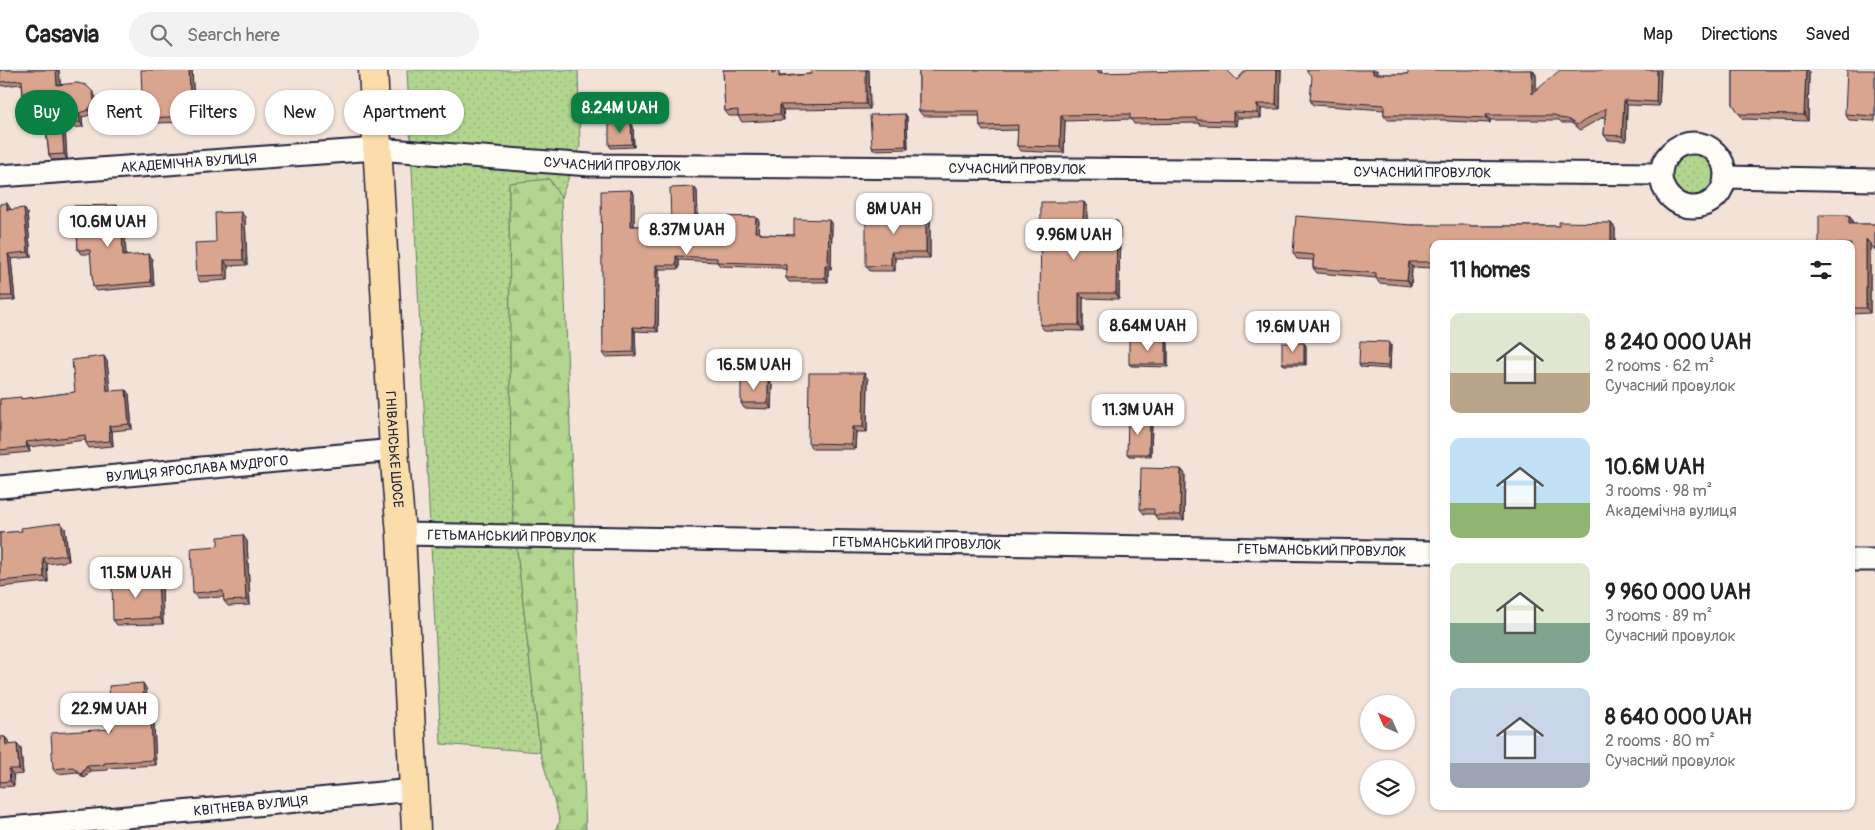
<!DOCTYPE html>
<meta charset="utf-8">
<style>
body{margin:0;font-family:Pangolin,sans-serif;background:#f2f2f2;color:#222;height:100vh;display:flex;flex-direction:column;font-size:19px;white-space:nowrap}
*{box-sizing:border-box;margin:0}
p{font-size:16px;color:#767676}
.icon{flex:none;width:28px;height:28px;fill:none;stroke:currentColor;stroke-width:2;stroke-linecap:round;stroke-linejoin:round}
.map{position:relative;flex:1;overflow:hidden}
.side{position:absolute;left:1430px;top:170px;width:425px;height:570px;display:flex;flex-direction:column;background:#fff;border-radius:10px;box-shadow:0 1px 4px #0004}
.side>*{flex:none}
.top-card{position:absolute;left:15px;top:20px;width:475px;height:45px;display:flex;gap:10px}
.needle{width:32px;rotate:315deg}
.controls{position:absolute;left:1360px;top:625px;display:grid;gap:10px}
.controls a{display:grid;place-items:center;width:55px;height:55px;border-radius:50%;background:#fff;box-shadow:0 1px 4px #0004;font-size:25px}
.price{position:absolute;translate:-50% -42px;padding:0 11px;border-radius:10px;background:#fff;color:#222;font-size:16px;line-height:32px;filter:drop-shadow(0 1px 2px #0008)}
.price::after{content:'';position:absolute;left:50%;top:30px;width:15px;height:11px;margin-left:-8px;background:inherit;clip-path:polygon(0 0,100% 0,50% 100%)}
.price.active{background:#0b8043;color:#fff}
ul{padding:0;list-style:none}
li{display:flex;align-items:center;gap:15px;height:125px;padding:0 20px}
li span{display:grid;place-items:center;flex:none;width:140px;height:100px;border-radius:10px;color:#555}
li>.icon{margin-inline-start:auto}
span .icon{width:60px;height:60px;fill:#fffc;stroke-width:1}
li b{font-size:21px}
h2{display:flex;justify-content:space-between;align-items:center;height:60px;padding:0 20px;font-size:21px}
.chip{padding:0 18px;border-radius:22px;background:#fff;box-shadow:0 1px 4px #0004;font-size:18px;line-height:45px}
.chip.active{background:#0b8043;color:#fff}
header{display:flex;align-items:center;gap:30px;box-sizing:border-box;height:70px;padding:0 25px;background:#fff;border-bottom:1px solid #e0e0e0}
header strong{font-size:24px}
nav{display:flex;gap:28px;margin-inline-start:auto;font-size:18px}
.search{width:350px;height:45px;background:#f2f2f2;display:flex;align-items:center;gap:12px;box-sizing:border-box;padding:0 18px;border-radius:28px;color:#767676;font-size:19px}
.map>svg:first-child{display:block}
</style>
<header>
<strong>Casavia</strong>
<div class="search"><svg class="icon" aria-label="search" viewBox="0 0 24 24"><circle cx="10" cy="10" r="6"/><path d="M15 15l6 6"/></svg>Search here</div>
<nav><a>Map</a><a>Directions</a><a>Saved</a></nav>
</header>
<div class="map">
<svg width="1875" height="760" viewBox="0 0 1875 760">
<defs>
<pattern id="grass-dots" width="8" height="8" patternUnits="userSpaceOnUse" patternTransform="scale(1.25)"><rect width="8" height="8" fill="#b2d58f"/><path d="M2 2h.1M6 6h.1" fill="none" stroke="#99b77c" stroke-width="1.8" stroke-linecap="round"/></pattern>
<pattern id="forest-firs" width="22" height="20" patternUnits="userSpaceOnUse" patternTransform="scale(1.25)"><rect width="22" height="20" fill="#b2d58f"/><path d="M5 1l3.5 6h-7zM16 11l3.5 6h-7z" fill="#99b77c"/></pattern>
</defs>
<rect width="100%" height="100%" fill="#f2e2d8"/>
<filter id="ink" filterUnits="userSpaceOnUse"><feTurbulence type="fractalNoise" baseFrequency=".02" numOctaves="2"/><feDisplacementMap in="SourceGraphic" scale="10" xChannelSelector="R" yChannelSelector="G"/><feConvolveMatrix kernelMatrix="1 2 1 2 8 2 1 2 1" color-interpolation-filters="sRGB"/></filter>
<g filter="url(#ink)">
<g fill="url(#grass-dots)" stroke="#6a7c65">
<path d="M 407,0 L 578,0 L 580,77 L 561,128 L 549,109 L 509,114 L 511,428 L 540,682 L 441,674 Z"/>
<circle cx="1693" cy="105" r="32"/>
</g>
<path fill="url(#forest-firs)" stroke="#6a7c65" d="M 549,109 L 561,128 L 586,760 L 555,760 L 560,751 L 540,682 L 511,428 L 509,113 Z"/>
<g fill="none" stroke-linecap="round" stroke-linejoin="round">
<defs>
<g id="minor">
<circle cx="1693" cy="105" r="32"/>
<path id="s1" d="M 0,106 L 376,79 L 590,95 L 1660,104"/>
<path d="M 1725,107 L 1875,110"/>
<path id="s2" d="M 0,417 L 394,380"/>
<path id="s3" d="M 401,464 L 1434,482"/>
<path d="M 1851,490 L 1875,490"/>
<path id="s4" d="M 0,759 L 413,720"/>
</g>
<g id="major">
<path id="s5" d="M 373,0 L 394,380 L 401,464 L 416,760"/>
</g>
</defs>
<use href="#minor" stroke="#22223b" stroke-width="25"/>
<use href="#major" stroke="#22223b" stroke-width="31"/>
<use href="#minor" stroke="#fdfcf7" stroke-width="21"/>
<use href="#major" stroke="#fbddab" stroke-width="28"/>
</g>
<g fill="#bb8e7b" stroke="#22223b">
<path d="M 0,0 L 59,0 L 60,15 L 96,27 L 97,37 L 91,45 L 82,47 L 83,57 L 65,58 L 67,89 L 52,90 L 49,85 L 46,61 L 29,62 L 25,57 L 22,14 L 2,16 L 0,14 Z"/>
<path d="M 192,0 L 195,52 L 153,53 L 149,48 L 149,30 L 146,30 L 142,25 Z"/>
<path d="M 723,0 L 775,0 L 776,3 L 781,6 L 869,0 L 870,39 L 783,40 L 784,50 L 742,52 L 738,46 L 729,46 L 725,41 Z"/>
<path d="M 919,0 L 1101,0 L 1102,3 L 1237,10 L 1246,0 L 1281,0 L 1280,39 L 1261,39 L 1261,48 L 1237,48 L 1236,56 L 1200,55 L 1199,53 L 1134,54 L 1131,49 L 1065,51 L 1064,83 L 1021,81 L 1017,76 L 1018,60 L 983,61 L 980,56 L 980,46 L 923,46 L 919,41 Z"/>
<path d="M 1377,0 L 1377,4 L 1408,4 L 1533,0 L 1536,5 L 1536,21 L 1661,0 L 1659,36 L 1627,35 L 1626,71 L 1608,70 L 1604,65 L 1605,46 L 1580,60 L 1571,53 L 1562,53 L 1559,50 L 1490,50 L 1490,53 L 1447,51 L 1446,50 L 1388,50 L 1384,45 L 1384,40 L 1313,35 L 1310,30 Z"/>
<path d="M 1733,0 L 1808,0 L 1809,3 L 1808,51 L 1743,49 L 1733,34 Z"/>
<path d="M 1875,0 L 1875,51 L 1849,50 L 1845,44 Z"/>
<path d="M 907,46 L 908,79 L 873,80 L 872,77 Z"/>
<path d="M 633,56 L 634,77 L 611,78 L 609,75 Z"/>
<path d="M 694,117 L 697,121 L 698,146 L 756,147 L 759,151 L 758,162 L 760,162 L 761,164 L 794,165 L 832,154 L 831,199 L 828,199 L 828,212 L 789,212 L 786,208 L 786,199 L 783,199 L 781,198 L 720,196 L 717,192 L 679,190 L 679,199 L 659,199 L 658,262 L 635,261 L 636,286 L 606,287 L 603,283 L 631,120 L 634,124 L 634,156 L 671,156 Z"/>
<path d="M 1084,132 L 1087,137 L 1087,151 L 1117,151 L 1120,156 L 1119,229 L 1083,228 L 1083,261 L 1044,260 L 1040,255 Z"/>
<path d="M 0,134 L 10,138 L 10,140 L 27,143 L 31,187 L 11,189 L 15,230 L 0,231 Z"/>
<path d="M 119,139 L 119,158 L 122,158 L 125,162 L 126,186 L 152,188 L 154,216 L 96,221 L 93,217 L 91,184 L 81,184 L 78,180 L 77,162 L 75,158 Z"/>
<path d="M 1849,145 L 1852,150 L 1852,154 L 1875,154 L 1875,180 L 1870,174 L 1870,243 L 1851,244 L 1851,174 Z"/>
<path d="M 930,146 L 930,188 L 895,188 L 895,201 L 870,201 L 866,196 Z"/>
<path d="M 245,147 L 247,195 L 228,196 L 228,210 L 200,212 L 197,206 L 216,172 Z"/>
<path d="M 1611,153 L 1615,158 L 1615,174 L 1434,174 L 1434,198 L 1412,197 L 1411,216 L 1379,213 L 1376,208 L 1317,203 L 1313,198 L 1313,190 L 1297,189 L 1293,183 L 1412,155 L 1471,156 L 1559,156 Z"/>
<path d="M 1166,270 L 1168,273 L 1168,297 L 1131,296 L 1129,294 Z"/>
<path d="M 1389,272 L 1391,275 L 1390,299 L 1361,297 L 1359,294 Z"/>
<path d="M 1304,273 L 1306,276 L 1306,295 L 1284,295 L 1282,293 Z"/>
<path d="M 107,291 L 110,321 L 129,324 L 132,359 L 112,361 L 113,376 L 89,378 L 86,373 L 85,370 L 29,377 L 30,382 L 0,385 L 0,329 L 22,329 L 75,322 Z"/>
<path d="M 868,309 L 867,362 L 856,362 L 855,379 L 812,379 L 808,373 Z"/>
<path d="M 772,315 L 771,339 L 744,338 L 741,333 Z"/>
<path d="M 1152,352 L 1151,387 L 1129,386 L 1127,384 Z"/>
<path d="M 1181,399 L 1185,404 L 1184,450 L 1158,450 L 1154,444 L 1144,444 L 1140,439 Z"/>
<path d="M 65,458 L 69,491 L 47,494 L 48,512 L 0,517 L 0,463 Z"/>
<path d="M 247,471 L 250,535 L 228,536 L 224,531 L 224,527 L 197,528 L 193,523 L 218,476 Z"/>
<path d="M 162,513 L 163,554 L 117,555 L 113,550 Z"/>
<path d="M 146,618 L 148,649 L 151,649 L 154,654 L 156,695 L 108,698 L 108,700 L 91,701 L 84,708 L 77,702 L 57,704 L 53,699 L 112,659 Z"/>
<path d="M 0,667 L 5,667 L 9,672 L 9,674 L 21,679 L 23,704 L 13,705 L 14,716 L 0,717 Z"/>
</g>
<g fill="#997464" stroke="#22223b">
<path d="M 56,0 L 59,0 L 61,19 L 57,15 Z"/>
<path d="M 189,0 L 192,0 L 195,52 L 191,46 Z"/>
<path d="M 866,0 L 869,0 L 870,39 L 866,34 Z"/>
<path d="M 1277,0 L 1281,0 L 1280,39 L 1276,34 Z"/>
<path d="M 1373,0 L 1377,0 L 1376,9 L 1373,4 Z"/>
<path d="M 1533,0 L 1536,5 L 1536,29 L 1532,24 Z"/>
<path d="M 1657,0 L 1661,0 L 1659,36 L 1656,32 Z"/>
<path d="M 1806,0 L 1808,0 L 1809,3 L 1808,51 L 1804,45 Z"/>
<path d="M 93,22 L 96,27 L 97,37 L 91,45 L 88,40 Z"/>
<path d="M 1624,30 L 1627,35 L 1626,71 L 1622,66 Z"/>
<path d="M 1257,34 L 1261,39 L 1261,48 L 1257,43 Z"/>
<path d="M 780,35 L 783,40 L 784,50 L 780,44 Z"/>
<path d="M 1233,42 L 1237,48 L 1236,56 L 1233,51 Z"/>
<path d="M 79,43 L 82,47 L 83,57 L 80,52 Z"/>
<path d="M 905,44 L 907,46 L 908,79 L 906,76 Z"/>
<path d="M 1061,45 L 1065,51 L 1064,83 L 1060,77 Z"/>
<path d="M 1486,45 L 1490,50 L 1490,53 L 1486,48 Z"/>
<path d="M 631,53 L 633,56 L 634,77 L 632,74 Z"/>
<path d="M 62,54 L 65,58 L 67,89 L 64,84 Z"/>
<path d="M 694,117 L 697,121 L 698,150 L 695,146 Z"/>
<path d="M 631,120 L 634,124 L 634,160 L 631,156 Z"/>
<path d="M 1084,132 L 1087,137 L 1087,156 L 1083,151 Z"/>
<path d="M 7,133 L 10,138 L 10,145 L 7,140 Z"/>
<path d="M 116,135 L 119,139 L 120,162 L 117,158 Z"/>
<path d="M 24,138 L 27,143 L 31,187 L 28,182 Z"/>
<path d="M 926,141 L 930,146 L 930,188 L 926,182 Z"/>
<path d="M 241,142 L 245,147 L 247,195 L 243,190 Z"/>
<path d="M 1849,145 L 1852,150 L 1852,159 L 1849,154 Z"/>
<path d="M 756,147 L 759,151 L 758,166 L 755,162 Z"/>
<path d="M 829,150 L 832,154 L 831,199 L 828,195 Z"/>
<path d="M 1117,151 L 1120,156 L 1119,229 L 1116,223 Z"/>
<path d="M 1611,153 L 1615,158 L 1615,174 L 1611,174 Z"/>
<path d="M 122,158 L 125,162 L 126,190 L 123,186 Z"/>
<path d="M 1866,169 L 1870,174 L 1870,243 L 1866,238 Z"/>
<path d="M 891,182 L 895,188 L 895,201 L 891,195 Z"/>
<path d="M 8,184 L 11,189 L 15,230 L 12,226 Z"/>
<path d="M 149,184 L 152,188 L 154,216 L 151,212 Z"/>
<path d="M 676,186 L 679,190 L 679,199 L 676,195 Z"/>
<path d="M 224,190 L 228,196 L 228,210 L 224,205 Z"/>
<path d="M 1409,192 L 1412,197 L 1411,216 L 1407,210 Z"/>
<path d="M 656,195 L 659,199 L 658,262 L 655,258 Z"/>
<path d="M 825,195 L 828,199 L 828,212 L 825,208 Z"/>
<path d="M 1079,223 L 1083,228 L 1083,261 L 1079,255 Z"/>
<path d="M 633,257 L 635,261 L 636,286 L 633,282 Z"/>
<path d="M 1166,270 L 1168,273 L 1168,297 L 1166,294 Z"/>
<path d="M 1389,272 L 1391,275 L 1390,299 L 1388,296 Z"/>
<path d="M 1304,273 L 1306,276 L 1306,295 L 1304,293 Z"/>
<path d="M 104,286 L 107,291 L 111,326 L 107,321 Z"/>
<path d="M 864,303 L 868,309 L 867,362 L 863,357 Z"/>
<path d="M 768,309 L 772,315 L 771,339 L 768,333 Z"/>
<path d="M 126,320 L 129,324 L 132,359 L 129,354 Z"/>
<path d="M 1150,349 L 1152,352 L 1151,387 L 1149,384 Z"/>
<path d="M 109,356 L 112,361 L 113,376 L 110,371 Z"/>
<path d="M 852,357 L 856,362 L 855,379 L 851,374 Z"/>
<path d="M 26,372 L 29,377 L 30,382 L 27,377 Z"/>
<path d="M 1181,399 L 1185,404 L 1184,450 L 1180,445 Z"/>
<path d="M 61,453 L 65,458 L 69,491 L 66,485 Z"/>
<path d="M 243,465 L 247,471 L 250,535 L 246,530 Z"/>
<path d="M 43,488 L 47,494 L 48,512 L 44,507 Z"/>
<path d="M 158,507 L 162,513 L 163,554 L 160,548 Z"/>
<path d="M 143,613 L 146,618 L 149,654 L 145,649 Z"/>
<path d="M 151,649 L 154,654 L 156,695 L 153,690 Z"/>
<path d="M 5,667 L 9,672 L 10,680 L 6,675 Z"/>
<path d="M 17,674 L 21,679 L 23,704 L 19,699 Z"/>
<path d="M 87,696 L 91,701 L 84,708 L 81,704 Z"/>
<path d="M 9,699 L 13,705 L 14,716 L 10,711 Z"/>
</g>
<g fill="#daa58f" stroke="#22223b">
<path d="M 0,0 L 56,0 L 57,15 L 77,13 L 86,15 L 93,22 L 94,32 L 88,40 L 79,43 L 80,52 L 62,54 L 64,84 L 49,85 L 46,56 L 25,57 L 22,10 L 0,12 Z"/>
<path d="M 141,0 L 189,0 L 191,46 L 149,48 L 148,24 L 142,25 Z"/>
<path d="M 723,0 L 772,0 L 772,3 L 779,2 L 779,7 L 811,4 L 811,0 L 866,0 L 866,34 L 780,35 L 780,44 L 738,46 L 738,40 L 725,41 Z"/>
<path d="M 919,0 L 1098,0 L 1098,3 L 1227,0 L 1237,10 L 1246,0 L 1277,0 L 1276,34 L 1257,34 L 1257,43 L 1233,42 L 1233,51 L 1197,50 L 1197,48 L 1130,49 L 1130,44 L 1061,45 L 1060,77 L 1017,76 L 1018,55 L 980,56 L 979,41 L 919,41 Z"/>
<path d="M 1306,0 L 1373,0 L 1373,4 L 1408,4 L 1408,0 L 1476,0 L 1501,1 L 1501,0 L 1532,0 L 1532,24 L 1560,0 L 1657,0 L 1656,32 L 1624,30 L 1622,66 L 1604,65 L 1606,38 L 1577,55 L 1567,49 L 1559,48 L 1555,45 L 1486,45 L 1486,48 L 1444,46 L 1444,45 L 1384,45 L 1384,35 L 1310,30 L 1312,7 Z"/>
<path d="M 1733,0 L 1806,0 L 1804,45 L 1739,44 L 1733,34 Z"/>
<path d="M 1847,0 L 1875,0 L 1875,46 L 1845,44 Z"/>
<path d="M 905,44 L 906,76 L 872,77 L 870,45 Z"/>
<path d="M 631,53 L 632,74 L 609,75 L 609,54 Z"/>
<path d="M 694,117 L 695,146 L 756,147 L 755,162 L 760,162 L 760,164 L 794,165 L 794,149 L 829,150 L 828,195 L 825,195 L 825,208 L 786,208 L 786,195 L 780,195 L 780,194 L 717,192 L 717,188 L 676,186 L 676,195 L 656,195 L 655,258 L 633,257 L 633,282 L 603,283 L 601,121 L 631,120 L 631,156 L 671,156 L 670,118 Z"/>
<path d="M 1041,132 L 1084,132 L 1083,151 L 1117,151 L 1116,223 L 1079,223 L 1079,255 L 1040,255 Z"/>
<path d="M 7,133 L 7,140 L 24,138 L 28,182 L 8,184 L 12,226 L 0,226 L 0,134 Z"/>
<path d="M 116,135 L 117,158 L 122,158 L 123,186 L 149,184 L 151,212 L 93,217 L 90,180 L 78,180 L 77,158 L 75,158 L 74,136 Z"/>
<path d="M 866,141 L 926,141 L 926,182 L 891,182 L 891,195 L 866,196 Z"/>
<path d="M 241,142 L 243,190 L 224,190 L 224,205 L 197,206 L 195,173 L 216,172 L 215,143 Z"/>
<path d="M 1819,145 L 1849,145 L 1849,154 L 1875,154 L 1875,180 L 1866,169 L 1866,238 L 1851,238 L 1851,174 L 1819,174 Z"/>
<path d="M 1296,146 L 1412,155 L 1470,155 L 1470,156 L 1559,156 L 1559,152 L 1611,153 L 1611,174 L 1434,174 L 1434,192 L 1409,192 L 1407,210 L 1376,208 L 1376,203 L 1313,198 L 1314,185 L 1293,183 Z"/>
<rect x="1129" y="270" width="37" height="24"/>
<path d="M 1360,271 L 1389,272 L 1388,296 L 1359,294 Z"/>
<rect x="1282" y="273" width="22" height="20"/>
<path d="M 104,286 L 107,321 L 126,320 L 129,354 L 109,356 L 110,371 L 86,373 L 85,365 L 26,372 L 27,377 L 0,380 L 0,329 L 21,327 L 21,329 L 75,322 L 72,290 Z"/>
<path d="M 809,303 L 864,303 L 863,357 L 852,357 L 851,374 L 808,373 Z"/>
<path d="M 741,308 L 768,309 L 768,333 L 741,333 Z"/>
<path d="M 1128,348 L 1150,349 L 1149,384 L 1127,384 Z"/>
<path d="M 1141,398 L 1181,399 L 1180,445 L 1154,445 L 1154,439 L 1140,439 Z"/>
<path d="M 61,453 L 66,485 L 43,488 L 44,507 L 0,511 L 0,463 L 22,461 L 21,458 Z"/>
<path d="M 243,465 L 246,530 L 224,531 L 223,521 L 193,523 L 191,478 L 218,476 L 218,467 Z"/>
<path d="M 158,507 L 160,548 L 113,550 L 112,509 Z"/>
<path d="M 143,613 L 145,649 L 151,649 L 153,690 L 104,693 L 104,695 L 87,696 L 81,704 L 73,697 L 53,699 L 51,663 L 112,659 L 109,616 Z"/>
<path d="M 0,667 L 5,667 L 6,675 L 17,674 L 19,699 L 9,699 L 10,711 L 0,712 Z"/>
</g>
</g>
<g text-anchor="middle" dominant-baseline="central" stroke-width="5" stroke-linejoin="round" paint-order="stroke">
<g font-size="14" fill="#22223b" stroke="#fdfcf7">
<text stroke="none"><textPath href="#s1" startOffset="189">АКАДЕМІЧНА ВУЛИЦЯ</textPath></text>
<text stroke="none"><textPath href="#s1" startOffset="614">СУЧАСНИЙ ПРОВУЛОК</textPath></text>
<text stroke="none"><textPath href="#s1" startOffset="1019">СУЧАСНИЙ ПРОВУЛОК</textPath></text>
<text stroke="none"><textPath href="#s1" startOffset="1424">СУЧАСНИЙ ПРОВУЛОК</textPath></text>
<text stroke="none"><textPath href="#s5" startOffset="380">ГНІВАНСЬКЕ ШОСЕ</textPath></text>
<text stroke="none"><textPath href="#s2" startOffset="198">ВУЛИЦЯ ЯРОСЛАВА МУДРОГО</textPath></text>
<text stroke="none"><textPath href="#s3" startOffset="111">ГЕТЬМАНСЬКИЙ ПРОВУЛОК</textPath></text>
<text stroke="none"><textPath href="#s3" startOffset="516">ГЕТЬМАНСЬКИЙ ПРОВУЛОК</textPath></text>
<text stroke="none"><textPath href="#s3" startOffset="921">ГЕТЬМАНСЬКИЙ ПРОВУЛОК</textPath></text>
<text stroke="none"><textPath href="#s4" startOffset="252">КВІТНЕВА ВУЛИЦЯ</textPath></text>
</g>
</g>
</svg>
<div class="controls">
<a><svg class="needle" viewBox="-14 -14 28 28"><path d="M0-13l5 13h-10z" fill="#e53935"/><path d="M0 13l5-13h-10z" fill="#767676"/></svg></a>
<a><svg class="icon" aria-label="layers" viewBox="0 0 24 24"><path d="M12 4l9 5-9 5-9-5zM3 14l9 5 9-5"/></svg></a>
</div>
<b class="price active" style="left:620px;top:64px">8.24M UAH</b>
<b class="price" style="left:894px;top:165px">8M UAH</b>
<b class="price" style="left:108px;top:178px">10.6M UAH</b>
<b class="price" style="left:687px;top:186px">8.37M UAH</b>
<b class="price" style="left:1074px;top:191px">9.96M UAH</b>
<b class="price" style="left:1148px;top:282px">8.64M UAH</b>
<b class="price" style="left:1293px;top:283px">19.6M UAH</b>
<b class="price" style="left:754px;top:321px">16.5M UAH</b>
<b class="price" style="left:1138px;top:366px">11.3M UAH</b>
<b class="price" style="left:136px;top:529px">11.5M UAH</b>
<b class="price" style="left:109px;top:665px">22.9M UAH</b>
<div class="top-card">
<a class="chip active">Buy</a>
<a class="chip">Rent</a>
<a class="chip">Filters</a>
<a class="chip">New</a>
<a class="chip">Apartment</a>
</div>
<section class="side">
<h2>11 homes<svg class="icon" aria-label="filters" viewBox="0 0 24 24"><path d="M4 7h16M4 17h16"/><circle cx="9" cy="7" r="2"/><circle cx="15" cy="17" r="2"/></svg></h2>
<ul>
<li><span style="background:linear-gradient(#dfe7d0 60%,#b9a48a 0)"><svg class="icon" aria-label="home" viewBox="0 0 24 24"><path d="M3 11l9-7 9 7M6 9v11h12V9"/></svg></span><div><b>8 240 000 UAH</b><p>2 rooms · 62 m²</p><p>Сучасний провулок</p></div></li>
<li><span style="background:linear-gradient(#bfe0f5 65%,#8fb573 0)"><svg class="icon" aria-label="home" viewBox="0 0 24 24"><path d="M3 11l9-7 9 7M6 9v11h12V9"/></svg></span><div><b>10.6M UAH</b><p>3 rooms · 98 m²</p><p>Академічна вулиця</p></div></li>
<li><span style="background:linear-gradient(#dfe7d0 60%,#7fa58c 0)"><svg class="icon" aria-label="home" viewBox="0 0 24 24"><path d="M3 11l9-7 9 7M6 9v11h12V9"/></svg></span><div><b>9 960 000 UAH</b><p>3 rooms · 89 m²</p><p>Сучасний провулок</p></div></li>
<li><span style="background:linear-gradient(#c9d6e8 75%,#9aa5b1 0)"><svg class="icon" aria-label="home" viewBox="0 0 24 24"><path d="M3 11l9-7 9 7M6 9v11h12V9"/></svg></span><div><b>8 640 000 UAH</b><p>2 rooms · 80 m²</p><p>Сучасний провулок</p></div></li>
</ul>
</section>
</div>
